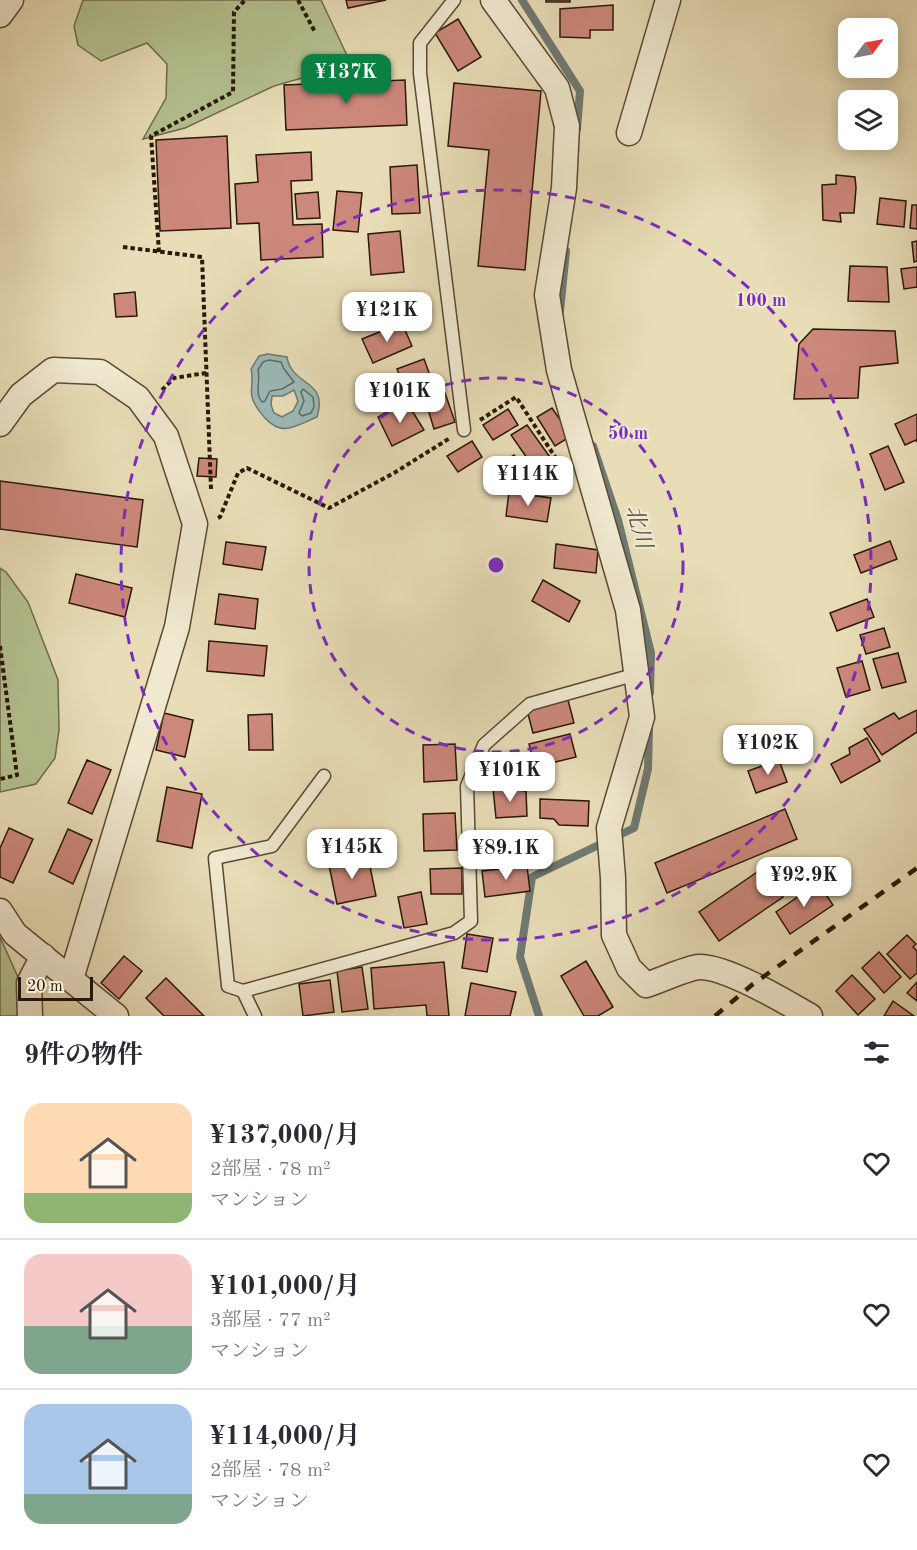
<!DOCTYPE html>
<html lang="ja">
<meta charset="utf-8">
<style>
body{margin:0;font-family:"Old Standard TT","Noto Serif JP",serif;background:#f2f2f3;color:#2b2b33;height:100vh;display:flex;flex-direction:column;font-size:22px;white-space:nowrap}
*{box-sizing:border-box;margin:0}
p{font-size:20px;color:#7c7c81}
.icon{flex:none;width:33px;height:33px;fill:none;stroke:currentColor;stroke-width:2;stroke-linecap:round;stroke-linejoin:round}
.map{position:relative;height:1016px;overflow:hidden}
.panel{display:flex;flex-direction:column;background:#fff;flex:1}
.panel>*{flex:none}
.needle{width:39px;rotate:58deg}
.fabs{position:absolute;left:838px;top:18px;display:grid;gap:12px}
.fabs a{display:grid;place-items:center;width:60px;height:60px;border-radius:12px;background:#fff;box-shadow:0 3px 15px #0003;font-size:30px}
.scale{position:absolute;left:18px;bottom:15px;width:75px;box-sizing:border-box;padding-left:6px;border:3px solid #2a1808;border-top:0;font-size:16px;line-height:21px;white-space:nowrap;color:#2a1808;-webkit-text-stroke:4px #f0e9d0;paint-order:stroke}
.price{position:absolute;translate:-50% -51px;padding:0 14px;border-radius:12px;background:#fff;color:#222;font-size:20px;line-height:39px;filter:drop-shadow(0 2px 3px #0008)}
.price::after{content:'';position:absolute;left:50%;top:36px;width:18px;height:14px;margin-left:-9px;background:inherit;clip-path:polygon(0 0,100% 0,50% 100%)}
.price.selected{background:#0b8043;color:#fff}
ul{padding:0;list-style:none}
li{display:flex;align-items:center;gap:18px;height:150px;padding:0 24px}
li+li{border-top:2px solid #e1e1e2}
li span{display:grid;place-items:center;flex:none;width:168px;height:120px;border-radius:18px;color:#555}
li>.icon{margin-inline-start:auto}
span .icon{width:72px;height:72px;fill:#fffc;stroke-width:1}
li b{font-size:26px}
h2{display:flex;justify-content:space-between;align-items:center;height:72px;padding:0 24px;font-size:26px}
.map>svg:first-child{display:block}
</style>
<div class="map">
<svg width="917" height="1016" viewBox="0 0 917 1016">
<rect width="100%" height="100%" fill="#e8ddb7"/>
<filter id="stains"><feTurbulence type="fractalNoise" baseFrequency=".00333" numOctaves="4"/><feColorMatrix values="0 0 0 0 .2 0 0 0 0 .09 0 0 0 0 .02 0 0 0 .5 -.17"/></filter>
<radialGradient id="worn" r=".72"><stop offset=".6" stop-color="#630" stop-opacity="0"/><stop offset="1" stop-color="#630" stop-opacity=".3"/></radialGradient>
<g fill="#b4c290" stroke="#6f6d4c" stroke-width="1.5">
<path d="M 83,0 L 321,0 L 351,64 L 274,86 L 185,128 L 143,139 L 166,98 L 167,64 L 147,43 L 101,61 L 78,45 L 74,26 Z"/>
<path d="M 0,568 L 6,572 L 28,602 L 58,680 L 59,730 L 55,758 L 36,784 L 0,792 Z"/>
<path d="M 0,937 L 21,984 L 22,1016 L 0,1016 Z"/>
</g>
<path fill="#9bbab9" stroke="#6e7972" stroke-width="1.5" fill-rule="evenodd" d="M 268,354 L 287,357 C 292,387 329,379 317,417 C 296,426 282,437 265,418 C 260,412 254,406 252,397 C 250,388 254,379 251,369 L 259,356 ZM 294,390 L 298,401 L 293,411 L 282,417 L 274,413 L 271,405 L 272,396 L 283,396 Z"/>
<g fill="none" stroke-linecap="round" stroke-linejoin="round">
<g stroke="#626960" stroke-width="1.5">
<path d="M 269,360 L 281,362 L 284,369 L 294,382 L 282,389 L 270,391 L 265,401 L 262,402 C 254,393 261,381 258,370 L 263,362 Z"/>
<path d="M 303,389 L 313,397 L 314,407 L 311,413 L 302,416 L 299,413 L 304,401 L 301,392 Z"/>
</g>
<g stroke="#6e7972" stroke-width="8">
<path d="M 522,0 L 580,91 L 577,129"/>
<path d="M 560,311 L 566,251"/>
<path d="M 593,446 L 618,520 L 651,653 L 650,693"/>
<path d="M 539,1016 L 520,957 L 532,877 L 634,828 L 648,769 L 649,729"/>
</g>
</g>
<g fill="#cc887b" stroke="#2a1808" stroke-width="1.5">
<path d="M 346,0 L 386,0 L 348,8 Z"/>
<rect x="546" y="0" width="24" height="2"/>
<path d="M 613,5 L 613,30 L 590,30 L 590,38 L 560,37 L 560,9 Z"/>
<path d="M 458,19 L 481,57 L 458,71 L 435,33 Z"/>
<path d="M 405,80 L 407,125 L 286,130 L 284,85 Z"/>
<path d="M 454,83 L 541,91 L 525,270 L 478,266 L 489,150 L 448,146 Z"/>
<path d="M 227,136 L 231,228 L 160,231 L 156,140 Z"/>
<path d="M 311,152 L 312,180 L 291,181 L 293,225 L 322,224 L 323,257 L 261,260 L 259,223 L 237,224 L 235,184 L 258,182 L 256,155 Z"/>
<path d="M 417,165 L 420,213 L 392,214 L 390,167 Z"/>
<path d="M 836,175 L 855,177 L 856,188 L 854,213 L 840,213 L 841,222 L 823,220 L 822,185 L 836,184 Z"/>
<path d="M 337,191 L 362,193 L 358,232 L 333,230 Z"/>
<path d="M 318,192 L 320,218 L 297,219 L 295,194 Z"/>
<path d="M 880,198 L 906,201 L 904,227 L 877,224 Z"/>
<path d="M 912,205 L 917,205 L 917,229 L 910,228 Z"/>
<path d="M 400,231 L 404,272 L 371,275 L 368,234 Z"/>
<path d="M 917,241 L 917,261 L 914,262 L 912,242 Z"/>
<path d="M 850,266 L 887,267 L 889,302 L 848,301 Z"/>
<path d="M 917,267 L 917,287 L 904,289 L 901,269 Z"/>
<path d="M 135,292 L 137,316 L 116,317 L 114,294 Z"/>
<path d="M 402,323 L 412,346 L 373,363 L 362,339 Z"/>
<path d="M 813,329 L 895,331 L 898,363 L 860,367 L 858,398 L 794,399 L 799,344 Z"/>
<path d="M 424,359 L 432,381 L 406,392 L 397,369 Z"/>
<path d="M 445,393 L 455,422 L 434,429 L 425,399 Z"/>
<path d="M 406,401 L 424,430 L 392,446 L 378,417 Z"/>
<path d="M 552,408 L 571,436 L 555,446 L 537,417 Z"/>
<path d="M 508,409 L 518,425 L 493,440 L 483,425 Z"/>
<path d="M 917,414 L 917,442 L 916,440 L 905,445 L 895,424 Z"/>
<path d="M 527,425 L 552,460 L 534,468 L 511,435 Z"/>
<path d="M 472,441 L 482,457 L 458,472 L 447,456 Z"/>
<path d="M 888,446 L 904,482 L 885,490 L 870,454 Z"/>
<path d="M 514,455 L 524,471 L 499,486 L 489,471 Z"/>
<path d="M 199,458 L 217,459 L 216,477 L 197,476 Z"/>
<path d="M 0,481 L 143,500 L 137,547 L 0,529 Z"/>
<path d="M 509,492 L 551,498 L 547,522 L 506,516 Z"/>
<path d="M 890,541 L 897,559 L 861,573 L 854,555 Z"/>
<path d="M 226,542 L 266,547 L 262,570 L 223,564 Z"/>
<path d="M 556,544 L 598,550 L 596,573 L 554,568 Z"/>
<path d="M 76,574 L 132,588 L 125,617 L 69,603 Z"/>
<path d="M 543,580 L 580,601 L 569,622 L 532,601 Z"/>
<path d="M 219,594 L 258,599 L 255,629 L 215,624 Z"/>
<path d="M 867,599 L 874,617 L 837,631 L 830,613 Z"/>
<path d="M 884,628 L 890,647 L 866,654 L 860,635 Z"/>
<path d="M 209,641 L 267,646 L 264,676 L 207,671 Z"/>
<path d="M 898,653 L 906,682 L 882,688 L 873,659 Z"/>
<path d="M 862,661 L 870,690 L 846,697 L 837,668 Z"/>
<path d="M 568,700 L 574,723 L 533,733 L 527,710 Z"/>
<path d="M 917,710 L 917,732 L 882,755 L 864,729 L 894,713 L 899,719 Z"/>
<path d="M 164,713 L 193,720 L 185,757 L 156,750 Z"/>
<path d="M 272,714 L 273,750 L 249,750 L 248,715 Z"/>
<path d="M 570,734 L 576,757 L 535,767 L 529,744 Z"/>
<path d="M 867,738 L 880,761 L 841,783 L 831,764 L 850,754 L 849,748 Z"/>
<path d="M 455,744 L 457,780 L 424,782 L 423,745 Z"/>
<path d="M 87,760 L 111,770 L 92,814 L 68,803 Z"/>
<path d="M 779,760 L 787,782 L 756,793 L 748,771 Z"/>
<path d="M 167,787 L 202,794 L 192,848 L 157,841 Z"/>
<path d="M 493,788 L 526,791 L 527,816 L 496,818 Z"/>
<path d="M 540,799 L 589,801 L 588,826 L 559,825 L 554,819 L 540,818 Z"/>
<path d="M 785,809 L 797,839 L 667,893 L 655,863 Z"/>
<path d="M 455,813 L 457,850 L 424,851 L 423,814 Z"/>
<path d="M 9,828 L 33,839 L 13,883 L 0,877 L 0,848 Z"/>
<path d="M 68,829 L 92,840 L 73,884 L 49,872 Z"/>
<path d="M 509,836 L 509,862 L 478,862 L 477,837 Z"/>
<path d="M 368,857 L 376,896 L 337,904 L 329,865 Z"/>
<path d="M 527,866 L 530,891 L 485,897 L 482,871 Z"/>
<path d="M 462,868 L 462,894 L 431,894 L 430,869 Z"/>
<path d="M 763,868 L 783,897 L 719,941 L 699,912 Z"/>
<path d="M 818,883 L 833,905 L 790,934 L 776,912 Z"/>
<path d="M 421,892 L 427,924 L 404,928 L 398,897 Z"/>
<path d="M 467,934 L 493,938 L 487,972 L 462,968 Z"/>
<path d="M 907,935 L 916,944 L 913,947 L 917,951 L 917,973 L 910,979 L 887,954 Z"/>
<path d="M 879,952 L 901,977 L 884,993 L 862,968 Z"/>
<path d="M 124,956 L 142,971 L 119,999 L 101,983 Z"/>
<path d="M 586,961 L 613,1007 L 598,1016 L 584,1016 L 561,976 Z"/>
<path d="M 444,962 L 449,1016 L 427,1016 L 426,1005 L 374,1009 L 371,968 Z"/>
<path d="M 362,967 L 368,1009 L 342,1012 L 337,971 Z"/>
<path d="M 852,975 L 875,999 L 858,1015 L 836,991 Z"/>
<path d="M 166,978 L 204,1016 L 164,1016 L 146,998 Z"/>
<path d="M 330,980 L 334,1012 L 303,1016 L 299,984 Z"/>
<path d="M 917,982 L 917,1001 L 907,993 Z"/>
<path d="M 471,983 L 516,992 L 510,1016 L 465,1016 Z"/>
<path d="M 893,1001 L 914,1016 L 884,1016 Z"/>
</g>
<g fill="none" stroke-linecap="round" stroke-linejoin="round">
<defs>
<g id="service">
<path d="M 454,0 L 420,43 L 420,73 L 464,430"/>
<path d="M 243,991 L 228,986 L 215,858 L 272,846 L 324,776"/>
<path d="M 255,1016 L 243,991 L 454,933 L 471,921 L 467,786 L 484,745 L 530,704 L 637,674"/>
</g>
<g id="minor">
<path d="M 493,0 L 557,88 L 567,126 L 564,188 L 547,295 L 559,370 L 628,610 L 642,717 L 609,828 L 613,878 L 614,935 L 629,968 L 646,985 C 659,981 687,968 699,967 C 726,966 786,1002 810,1016"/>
<path d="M 0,15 L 11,0"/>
<path d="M 629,133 L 668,0"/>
<path d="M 0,424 L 21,395 L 53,370 L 100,372 L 138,398 L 166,436 L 195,524 L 177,627 L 71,979"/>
<path d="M 0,911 L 15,934 L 116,1016"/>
<path d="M 30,1016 L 29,983 L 43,956"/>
</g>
</defs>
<use href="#service" stroke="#5a4934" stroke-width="15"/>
<use href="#minor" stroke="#5a4934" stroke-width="27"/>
<g stroke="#2a1808" stroke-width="4" stroke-dasharray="4.5 3" stroke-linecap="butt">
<path d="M 298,0 L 315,32"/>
<path d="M 123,247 L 202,257 L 211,489"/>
<path d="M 159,252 L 151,136 L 233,92 L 234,12 L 245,0"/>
<path d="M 162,390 L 174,378 L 206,373"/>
<path d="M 480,420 L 516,397 L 559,463"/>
<path d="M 218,518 L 220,517 L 238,473 L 247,468 L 329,508 L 394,473 L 450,438"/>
<path d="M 0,646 L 17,775 L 0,779"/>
</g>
<use href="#service" stroke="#f0e9d0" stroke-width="12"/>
<use href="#minor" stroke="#f0e9d0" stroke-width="24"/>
<path stroke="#2a1808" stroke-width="4.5" stroke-dasharray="10 10" stroke-linecap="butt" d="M 715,1016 L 753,984 L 917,868"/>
</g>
<g fill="none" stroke="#7b2cbf" stroke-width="3" stroke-dasharray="10 8">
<circle cx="496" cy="565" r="187"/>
<circle cx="496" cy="565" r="375"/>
</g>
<g text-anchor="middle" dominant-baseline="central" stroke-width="4.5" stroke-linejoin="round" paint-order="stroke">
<g font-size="22" font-style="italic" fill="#525146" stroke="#f0e9d0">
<text transform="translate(638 527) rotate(75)">北川</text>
</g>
</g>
<circle cx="496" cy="565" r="9" fill="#7b2cbf" stroke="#f0e9d0" stroke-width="3"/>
<g font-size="18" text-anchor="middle" font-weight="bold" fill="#7b2cbf" stroke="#f0e9d0" stroke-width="4.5" stroke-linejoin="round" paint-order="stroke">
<text x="761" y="306">100 m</text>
<text x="628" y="439">50 m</text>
</g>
<rect width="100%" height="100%" filter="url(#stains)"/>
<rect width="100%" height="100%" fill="url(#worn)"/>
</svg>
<div class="fabs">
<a><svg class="needle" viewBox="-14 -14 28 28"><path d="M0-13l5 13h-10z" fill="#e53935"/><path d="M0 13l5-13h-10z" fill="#7c7c81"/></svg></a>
<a><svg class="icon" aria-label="layers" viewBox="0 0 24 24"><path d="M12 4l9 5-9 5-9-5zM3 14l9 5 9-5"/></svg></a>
</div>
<div class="scale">20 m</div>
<b class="price selected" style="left:346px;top:105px">¥137K</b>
<b class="price" style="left:387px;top:343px">¥121K</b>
<b class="price" style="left:400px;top:424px">¥101K</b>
<b class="price" style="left:528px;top:507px">¥114K</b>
<b class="price" style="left:768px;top:776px">¥102K</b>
<b class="price" style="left:510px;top:803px">¥101K</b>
<b class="price" style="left:352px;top:880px">¥145K</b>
<b class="price" style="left:506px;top:881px">¥89.1K</b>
<b class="price" style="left:804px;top:908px">¥92.9K</b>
</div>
<section class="panel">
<h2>9件の物件<svg class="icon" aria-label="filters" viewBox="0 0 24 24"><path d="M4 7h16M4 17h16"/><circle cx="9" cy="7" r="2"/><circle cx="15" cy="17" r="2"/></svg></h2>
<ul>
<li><span style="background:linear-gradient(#ffd9b3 75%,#8fb573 0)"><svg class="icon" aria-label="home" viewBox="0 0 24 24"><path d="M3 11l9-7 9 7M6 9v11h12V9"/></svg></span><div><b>¥137,000/月</b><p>2部屋 · 78 m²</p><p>マンション</p></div><svg class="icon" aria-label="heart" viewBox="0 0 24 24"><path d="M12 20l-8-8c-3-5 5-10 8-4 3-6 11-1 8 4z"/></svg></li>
<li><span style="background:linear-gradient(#f6c9c9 60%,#7fa58c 0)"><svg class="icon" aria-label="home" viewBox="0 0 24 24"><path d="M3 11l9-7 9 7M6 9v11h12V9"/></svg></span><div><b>¥101,000/月</b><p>3部屋 · 77 m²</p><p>マンション</p></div><svg class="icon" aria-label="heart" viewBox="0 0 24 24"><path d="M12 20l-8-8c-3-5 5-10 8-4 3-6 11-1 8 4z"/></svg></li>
<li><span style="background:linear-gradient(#a9c7e8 75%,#7fa58c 0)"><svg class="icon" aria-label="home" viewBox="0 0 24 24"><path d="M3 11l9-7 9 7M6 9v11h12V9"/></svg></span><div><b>¥114,000/月</b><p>2部屋 · 78 m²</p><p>マンション</p></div><svg class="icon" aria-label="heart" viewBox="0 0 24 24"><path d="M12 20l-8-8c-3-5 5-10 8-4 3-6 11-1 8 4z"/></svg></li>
</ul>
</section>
